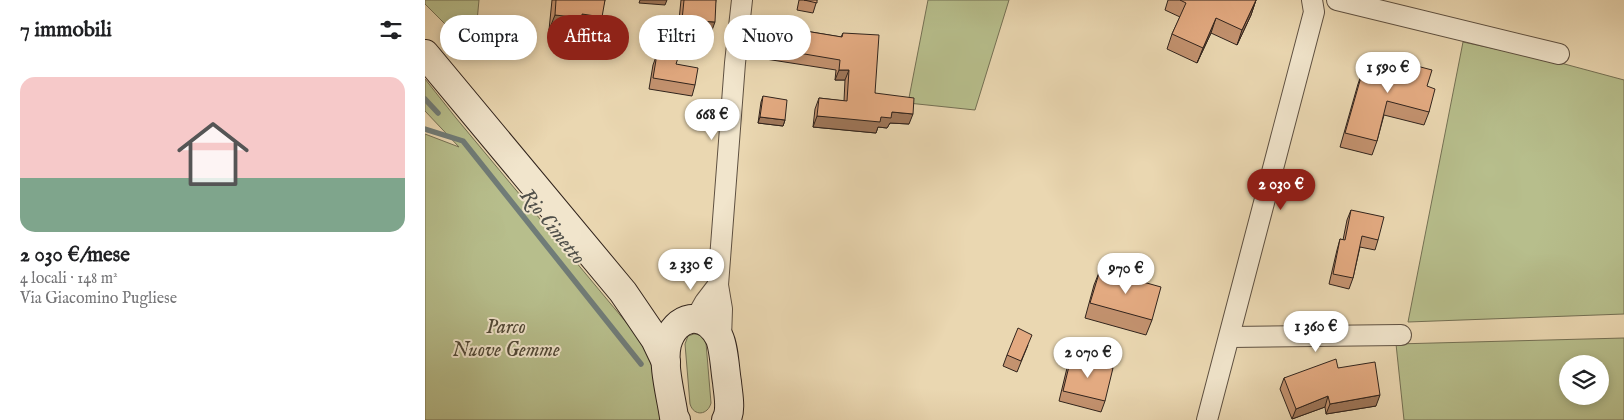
<!DOCTYPE html>
<html lang="it">
<meta charset="utf-8">
<style>
body{margin:0;font-family:"IM FELL English",serif;background:#f2f2f2;color:#202124;height:100vh;display:flex;flex-direction:column;font-size:19px;white-space:nowrap}
*{box-sizing:border-box;margin:0}
p{font-size:16px;color:#757577}
.icon{flex:none;width:28px;height:28px;fill:none;stroke:currentColor;stroke-width:2;stroke-linecap:round;stroke-linejoin:round}
.map{position:relative;flex:1;overflow:hidden}
.drawer{display:flex;flex-direction:column;background:#fff;width:425px}
.drawer>*{flex:none}
.hud{position:absolute;left:15px;top:15px;width:475px;height:45px;display:flex;gap:10px}
.controls{position:absolute;left:1134px;top:355px;display:grid;gap:10px}
.controls a{display:grid;place-items:center;width:50px;height:50px;border-radius:50%;background:#fff;box-shadow:0 2px 8px #0003;font-size:25px}
.price{position:absolute;translate:-50% -42px;padding:0 11px;border-radius:18px;background:#fff;color:#222;font-size:16px;line-height:32px;filter:drop-shadow(0 1px 2px #0008)}
.price::after{content:'';position:absolute;left:50%;top:30px;width:15px;height:11px;margin-left:-8px;background:inherit;clip-path:polygon(0 0,100% 0,50% 100%)}
.price.active{background:#8f2418;color:#fff}
ul{padding:0;list-style:none}
li{display:grid;align-content:center;gap:10px;height:265px;padding:0 20px}
li+li{border-top:1px solid #e0e0e0}
li span{display:grid;place-items:center;height:155px;border-radius:15px;color:#555}
li>.icon{margin-inline-start:auto}
span .icon{width:90px;height:90px;fill:#fffc;stroke-width:1}
li b{font-size:21px}
h2{display:flex;justify-content:space-between;align-items:center;height:60px;padding:0 20px;font-size:21px}
.tag{padding:0 18px;border-radius:22px;background:#fff;box-shadow:0 2px 8px #0003;font-size:18px;line-height:45px}
.tag.active{background:#8f2418;color:#fff}
main{display:flex;flex:1;min-height:0}
.map>svg:first-child{display:block}
</style>
<main>
<section class="drawer">
<h2>7 immobili<svg class="icon" aria-label="filters" viewBox="0 0 24 24"><path d="M4 7h16M4 17h16"/><circle cx="9" cy="7" r="2"/><circle cx="15" cy="17" r="2"/></svg></h2>
<ul>
<li><span style="background:linear-gradient(#f6c9c9 65%,#7fa58c 0)"><svg class="icon" aria-label="home" viewBox="0 0 24 24"><path d="M3 11l9-7 9 7M6 9v11h12V9"/></svg></span><div><b>2 030 €/mese</b><p>4 locali · 148 m²</p><p>Via Giacomino Pugliese</p></div></li>
</ul>
</section>
<div class="map">
<svg width="1199" height="420" viewBox="0 0 1199 420">
<rect width="100%" height="100%" fill="#ead7b1"/>
<filter id="stains"><feTurbulence type="fractalNoise" baseFrequency=".004" numOctaves="4"/><feColorMatrix values="0 0 0 0 .2 0 0 0 0 .09 0 0 0 0 .02 0 0 0 .5 -.17"/></filter>
<radialGradient id="worn" r=".72"><stop offset=".6" stop-color="#630" stop-opacity="0"/><stop offset="1" stop-color="#630" stop-opacity=".3"/></radialGradient>
<g fill="#b7be8c" stroke="#747054" fill-rule="evenodd">
<path d="M 0,0 L 54,0 L 49,53 L 0,4 Z"/>
<path d="M 503,0 L 584,0 L 550,110 L 483,103 Z"/>
<path d="M 1038,42 L 1132,62 L 1199,80 L 1199,314 L 983,322 Z"/>
<path d="M 0,79 L 31,118 L 225,351 L 238,420 L 0,420 L 0,134 L 34,147 L 0,111 Z"/>
<path d="M 269,334 C 275,334 279,337 281,343 L 286,403 C 283,415 269,417 265,404 L 260,344 L 263,336 Z"/>
<path d="M 1199,338 L 1199,420 L 979,420 L 971,344 ZM 1142,364 L 1175,364 L 1175,396 L 1142,396 Z"/>
</g>
<g fill="none" stroke-linecap="round" stroke-linejoin="round">
<g stroke="#707c78" stroke-width="5.5">
<path d="M 0,99 L 13,113"/>
<path d="M 0,129 L 38,141 L 216,364"/>
</g>
<defs>
<g id="street">
<path d="M 912,0 L 1134,54"/>
<path d="M 271,318 L 280,302 L 293,285"/>
<path d="M 805,337 L 976,335"/>
<path d="M 296,339 L 297,309 L 293,285 L 310,63 L 317,0"/>
<path d="M 782,420 L 889,12 L 887,0"/>
</g>
<g id="secondary">
<path d="M 0,54 L 198,292 L 230,339 L 241,362"/>
<path d="M 251,420 L 249,417 C 246,396 237,364 242,344 C 250,315 279,309 294,337 C 299,346 300,371 302,382 C 303,394 307,410 301,420"/>
</g>
</defs>
<use href="#street" stroke="#5e5041" stroke-width="22"/>
<use href="#secondary" stroke="#30231c" stroke-width="30"/>
<use href="#street" stroke="#f1e5cc" stroke-width="20"/>
<use href="#secondary" stroke="#f1e5cc" stroke-width="28"/>
</g>
<g fill="#c3926f" stroke="#30231c">
<path d="M 127,0 L 180,0 L 171,32 L 153,29 L 151,32 L 124,30 Z"/>
<path d="M 256,0 L 291,0 L 286,33 L 253,30 Z"/>
<path d="M 374,0 L 392,0 L 388,13 L 372,10 Z"/>
<path d="M 743,0 L 831,0 L 826,15 L 812,45 L 786,33 L 772,63 L 742,49 L 747,34 L 755,17 L 740,10 Z"/>
<path d="M 337,19 L 362,28 L 416,37 L 418,33 L 450,93 L 484,124 L 465,123 L 462,128 L 453,127 L 451,133 L 388,127 L 390,109 L 394,98 L 419,101 L 420,80 L 410,80 L 411,70 L 334,58 L 335,50 L 330,49 L 333,30 Z"/>
<path d="M 232,54 L 251,64 L 270,85 L 267,96 L 224,89 L 228,65 Z"/>
<path d="M 950,55 L 1002,86 L 1004,112 L 999,125 L 959,115 L 952,141 L 947,155 L 915,147 L 933,84 L 938,70 L 944,72 Z"/>
<path d="M 338,96 L 360,120 L 358,126 L 333,123 L 336,102 Z"/>
<path d="M 926,210 L 953,240 L 950,250 L 935,247 L 928,278 L 924,289 L 904,284 L 912,250 L 915,239 L 918,240 L 922,220 Z"/>
<path d="M 675,270 L 727,320 L 721,335 L 660,318 L 669,285 Z"/>
<path d="M 603,345 L 592,372 L 578,366 L 582,355 Z"/>
<path d="M 646,358 L 680,401 L 676,412 L 634,401 L 642,368 Z"/>
<path d="M 913,368 L 951,406 L 901,414 L 900,407 L 867,419 L 855,389 L 859,378 Z"/>
</g>
<g fill="#9f775a" stroke="#30231c">
<path d="M 215,0 L 242,0 L 240,5 L 214,3 Z"/>
<path d="M 831,0 L 826,15 L 812,45 L 817,30 Z"/>
<path d="M 157,14 L 177,17 L 171,32 L 153,29 L 151,32 L 124,30 L 130,15 Z"/>
<path d="M 791,18 L 786,33 L 772,63 L 778,48 Z"/>
<path d="M 257,20 L 290,22 L 286,33 L 253,30 Z"/>
<path d="M 334,39 L 339,40 L 335,50 L 330,49 Z"/>
<path d="M 414,70 L 424,70 L 420,80 L 410,80 Z"/>
<path d="M 467,112 L 488,114 L 484,124 L 465,123 L 462,128 L 453,127 L 451,133 L 388,127 L 392,116 L 456,117 Z"/>
<path d="M 335,117 L 360,120 L 358,126 L 333,123 Z"/>
<path d="M 955,395 L 951,406 L 901,414 L 905,404 Z"/>
<path d="M 903,396 L 900,407 L 867,419 L 871,409 Z"/>
</g>
<g fill="#e3aa81" stroke="#30231c">
<path d="M 131,0 L 180,0 L 177,17 L 157,14 L 157,18 L 130,15 Z"/>
<path d="M 259,0 L 291,0 L 290,22 L 257,20 Z"/>
<path d="M 379,0 L 392,0 L 392,3 Z"/>
<path d="M 755,0 L 831,0 L 817,30 L 791,18 L 778,48 L 747,34 L 761,3 Z"/>
<path d="M 337,19 L 362,23 L 362,28 L 417,37 L 418,33 L 454,35 L 450,93 L 489,98 L 488,114 L 467,112 L 466,118 L 456,117 L 455,122 L 392,116 L 394,98 L 422,101 L 424,70 L 414,70 L 415,60 L 338,47 L 339,40 L 334,39 Z"/>
<path d="M 232,54 L 253,58 L 251,64 L 273,68 L 270,85 L 228,78 Z"/>
<path d="M 950,55 L 1007,70 L 1002,86 L 1010,89 L 1004,112 L 962,101 L 952,141 L 920,133 L 938,70 L 946,72 Z"/>
<path d="M 338,96 L 362,100 L 360,120 L 335,117 Z"/>
<path d="M 926,210 L 959,217 L 953,240 L 937,236 L 928,278 L 908,274 L 915,239 L 920,240 Z"/>
<path d="M 675,270 L 736,287 L 727,320 L 665,303 Z"/>
<path d="M 593,328 L 607,335 L 596,361 L 582,355 Z"/>
<path d="M 646,358 L 688,368 L 680,401 L 638,391 Z"/>
<path d="M 911,359 L 913,368 L 950,362 L 955,395 L 905,404 L 903,396 L 871,409 L 859,378 Z"/>
</g>
<g text-anchor="middle" dominant-baseline="central" stroke-width="4" stroke-linejoin="round" paint-order="stroke">
<g font-size="20" font-style="italic" fill="#524a38" stroke="#f1e5cc">
<text x="81" y="327">Parco<tspan x="81" dy="23">Nuove Gemme</tspan></text>
</g>
<g font-size="21" font-style="italic" fill="#50504a" stroke="#f1e5cc">
<text transform="translate(127 227) rotate(51)">Rio Cimetto</text>
</g>
</g>
<rect width="100%" height="100%" filter="url(#stains)"/>
<rect width="100%" height="100%" fill="url(#worn)"/>
</svg>
<div class="controls">
<a><svg class="icon" aria-label="layers" viewBox="0 0 24 24"><path d="M12 4l9 5-9 5-9-5zM3 14l9 5 9-5"/></svg></a>
</div>
<b class="price" style="left:963px;top:94px">1 590 €</b>
<b class="price" style="left:287px;top:141px">668 €</b>
<b class="price active" style="left:856px;top:211px">2 030 €</b>
<b class="price" style="left:266px;top:291px">2 330 €</b>
<b class="price" style="left:701px;top:295px">970 €</b>
<b class="price" style="left:891px;top:353px">1 360 €</b>
<b class="price" style="left:663px;top:379px">2 070 €</b>
<div class="hud">
<a class="tag">Compra</a>
<a class="tag active">Affitta</a>
<a class="tag">Filtri</a>
<a class="tag">Nuovo</a>
</div>
</div>
</main>
